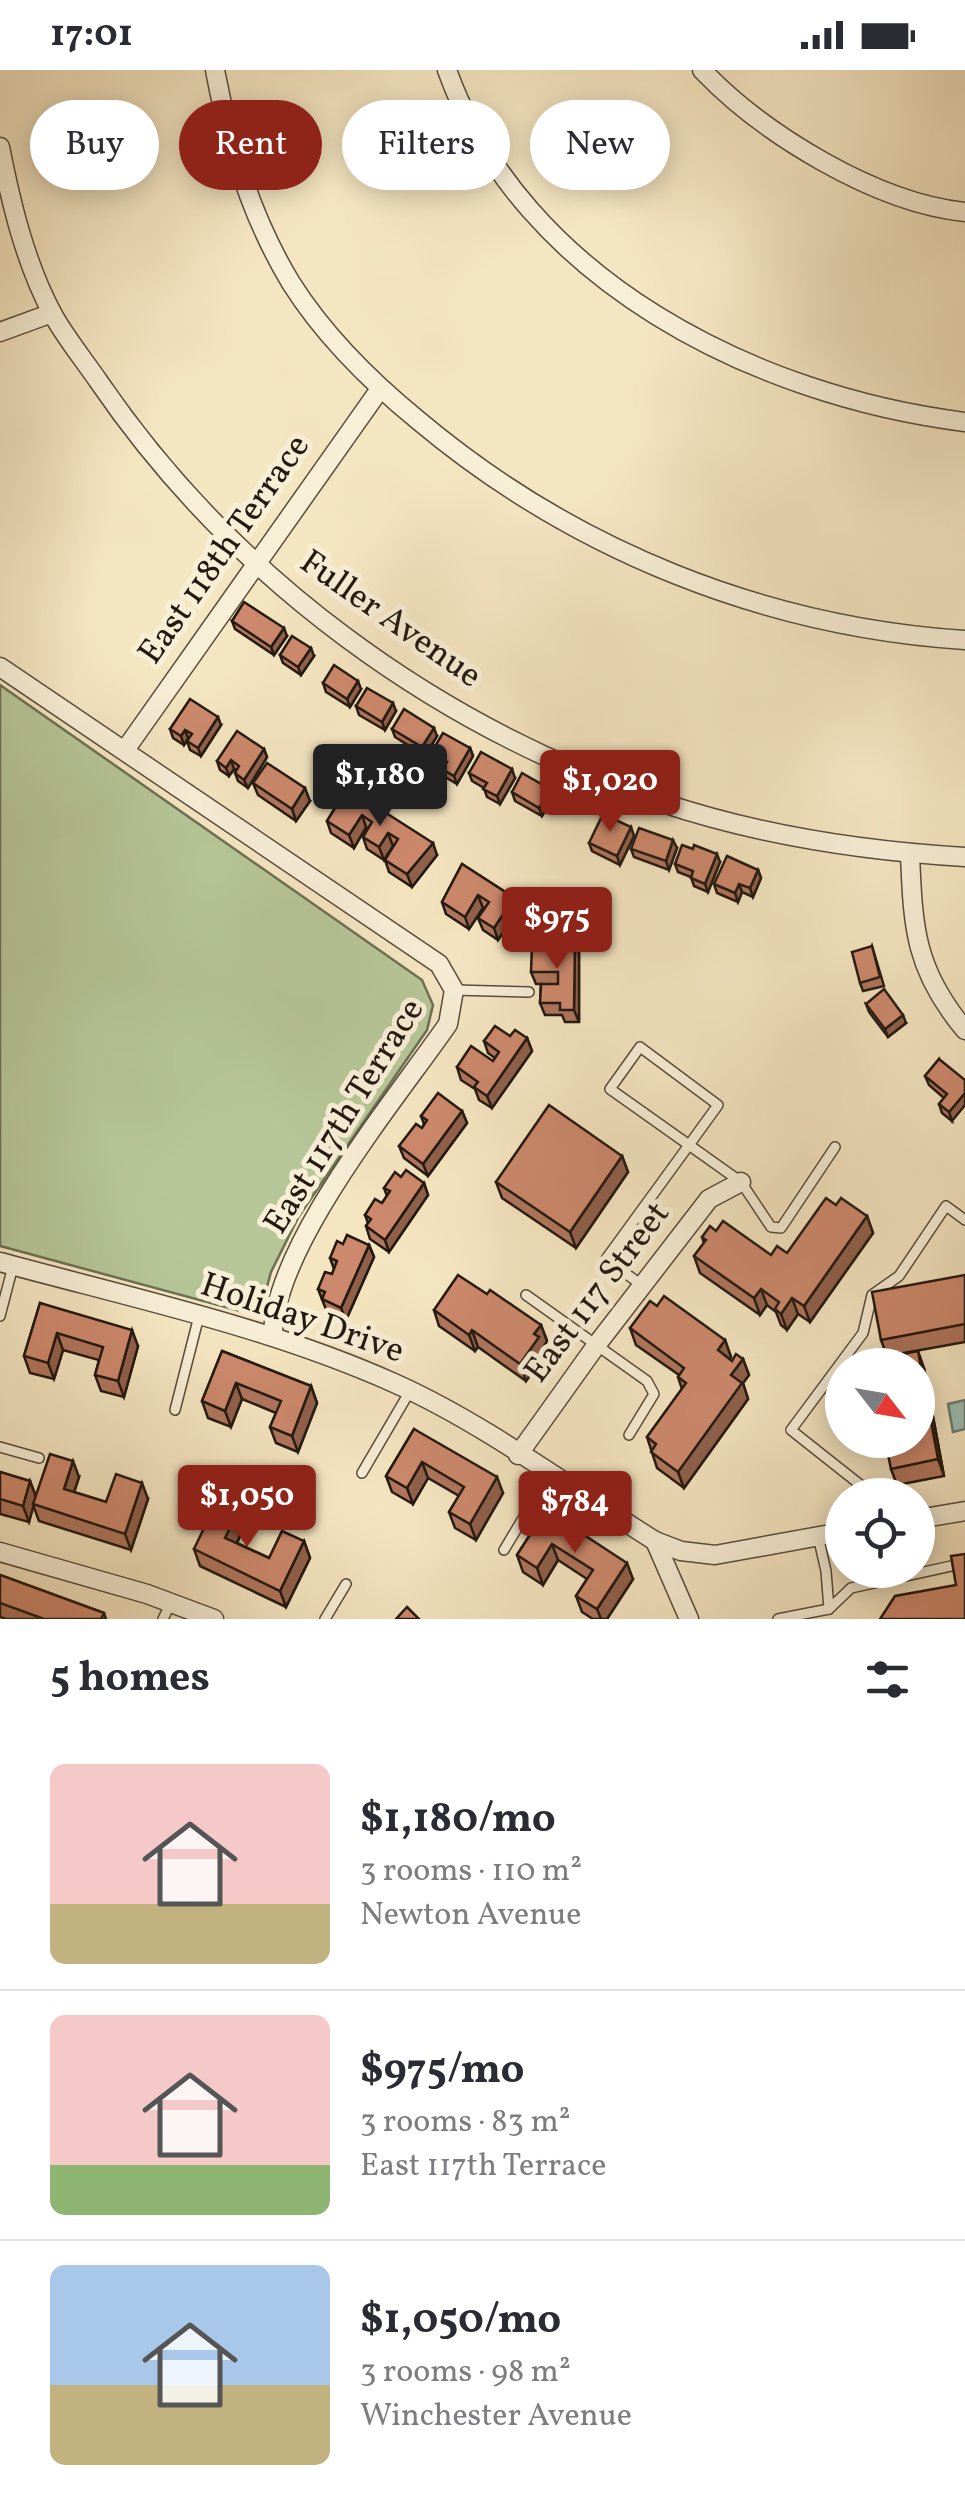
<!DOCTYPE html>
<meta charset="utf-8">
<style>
body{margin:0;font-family:Vollkorn,serif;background:#f7f7f7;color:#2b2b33;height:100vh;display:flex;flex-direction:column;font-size:38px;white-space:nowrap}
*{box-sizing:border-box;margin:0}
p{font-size:32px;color:#7c7c81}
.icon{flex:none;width:55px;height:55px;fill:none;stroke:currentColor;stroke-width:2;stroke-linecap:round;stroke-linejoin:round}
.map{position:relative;height:1549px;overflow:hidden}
.panel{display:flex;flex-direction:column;background:#fff;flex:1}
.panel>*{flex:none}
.hud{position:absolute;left:30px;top:30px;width:905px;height:90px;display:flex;gap:20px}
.needle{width:65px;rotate:121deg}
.tools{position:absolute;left:825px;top:1278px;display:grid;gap:20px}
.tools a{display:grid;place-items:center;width:110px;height:110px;border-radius:50%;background:#fff;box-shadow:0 5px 25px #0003;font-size:50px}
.price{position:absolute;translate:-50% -85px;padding:0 22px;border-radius:10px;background:#8f2418;color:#fff;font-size:32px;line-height:65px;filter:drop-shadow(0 2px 5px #0008)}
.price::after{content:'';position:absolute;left:50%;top:60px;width:30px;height:22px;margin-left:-15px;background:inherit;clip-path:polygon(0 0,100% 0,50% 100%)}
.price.current{background:#222;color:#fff}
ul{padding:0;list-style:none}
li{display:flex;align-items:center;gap:30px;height:250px;padding:0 50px}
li+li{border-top:2px solid #e1e1e2}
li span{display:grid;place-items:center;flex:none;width:280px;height:200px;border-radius:15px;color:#555}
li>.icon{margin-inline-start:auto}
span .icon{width:120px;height:120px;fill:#fffc;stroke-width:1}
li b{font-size:42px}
h2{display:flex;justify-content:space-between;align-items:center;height:120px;padding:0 50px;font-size:42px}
.pill{padding:0 35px;border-radius:45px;background:#fff;box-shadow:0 5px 25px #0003;font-size:35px;line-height:90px}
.pill.current{background:#8f2418;color:#fff}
.status{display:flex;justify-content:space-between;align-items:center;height:70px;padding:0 50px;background:#fff;direction:ltr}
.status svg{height:28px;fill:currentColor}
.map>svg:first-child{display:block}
</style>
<div class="status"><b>17:01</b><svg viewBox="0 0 49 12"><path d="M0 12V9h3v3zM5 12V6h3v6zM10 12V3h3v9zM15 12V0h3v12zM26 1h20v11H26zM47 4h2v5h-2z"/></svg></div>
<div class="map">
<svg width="965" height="1549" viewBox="0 0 965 1549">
<rect width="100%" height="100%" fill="#f5e6c2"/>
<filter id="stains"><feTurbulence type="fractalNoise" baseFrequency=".002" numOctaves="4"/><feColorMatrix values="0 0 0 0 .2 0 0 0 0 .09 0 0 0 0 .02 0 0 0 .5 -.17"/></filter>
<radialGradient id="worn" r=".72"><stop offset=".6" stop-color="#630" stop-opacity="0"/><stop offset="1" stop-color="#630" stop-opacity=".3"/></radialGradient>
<path fill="#b6c698" stroke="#6c7054" stroke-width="2.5" d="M 0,615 L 422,910 L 433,935 L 427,960 L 299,1146 L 271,1202 L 259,1246 L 0,1176 Z"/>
<path fill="#9cbfb5" stroke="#6c7d73" stroke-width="2.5" d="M 965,1330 L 965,1359 L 953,1362 L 948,1334 Z"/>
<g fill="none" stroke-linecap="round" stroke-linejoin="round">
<defs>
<g id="lane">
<path d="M 454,920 L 529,922"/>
<path d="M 640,977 L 718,1035 L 689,1075 L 610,1019 Z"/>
<path d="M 643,1216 L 606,1189 L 689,1075 L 741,1112 L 771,1157 L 781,1158 L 835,1077"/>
<path d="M 526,1225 L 647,1311 L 654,1324 L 629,1365"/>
<path d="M 0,1246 L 13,1196"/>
<path d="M 175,1340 L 199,1246"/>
<path d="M 0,1377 L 39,1388"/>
<path d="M 362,1403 L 410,1321"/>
<path d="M 867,1425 L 863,1417 L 791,1360 L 863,1263 L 872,1225 L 899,1206 L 946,1136 L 965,1150"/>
<path d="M 818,1466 L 826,1501 L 829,1539"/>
<path d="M 504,1480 L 549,1405"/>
<path d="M 163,1549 L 171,1533"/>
<path d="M 325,1549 L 346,1514"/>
<path d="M 778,1549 L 829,1539 L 851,1518 L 965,1493"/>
</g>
<g id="street">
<path d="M 215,0 C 229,75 251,147 291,213 C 325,267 370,311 419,351 C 573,480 764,557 965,570"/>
<path d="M 447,0 C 522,210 756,326 965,352"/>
<path d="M 702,0 C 763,64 876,133 965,142"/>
<path d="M 0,77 C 11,133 25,192 52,243 C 65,267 84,290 99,312 C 233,508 435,656 660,732 C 758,765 862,781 965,787"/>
<path d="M 0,262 L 52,243"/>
<path d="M 0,597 L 439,894 L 454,920 L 448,954 C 396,1029 273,1177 273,1266"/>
<path d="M 125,680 L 380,319"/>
<path d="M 910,784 C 913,859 915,900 965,960"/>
<path d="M 0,1192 C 132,1228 269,1257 394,1313 C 482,1352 572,1419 655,1471 L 681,1481 L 715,1485 L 842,1462"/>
<path d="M 518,1385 L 598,1273 L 709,1129 L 741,1112"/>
<path d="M 918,1449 L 965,1441"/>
<path d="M 655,1471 L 689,1549"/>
<path d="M 0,1482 L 147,1524 L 214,1549"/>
</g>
</defs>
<use href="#lane" stroke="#584c3d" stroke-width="12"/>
<use href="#street" stroke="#584c3d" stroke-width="21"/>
<use href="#lane" stroke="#f8efd7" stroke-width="9"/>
<use href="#street" stroke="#f8efd7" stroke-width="18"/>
</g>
<g fill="#b0765e" stroke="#231911" stroke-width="2.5">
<path d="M 232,551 L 287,566 L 274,585 L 235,559 Z"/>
<path d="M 280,585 L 314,586 L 301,605 L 283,593 Z"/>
<path d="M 323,613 L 361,619 L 350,637 L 326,622 Z"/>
<path d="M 356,636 L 396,641 L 385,660 L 359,645 Z"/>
<path d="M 221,655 L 201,686 L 190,680 L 187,671 L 189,669 L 184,675 L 173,668 L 170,659 Z"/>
<path d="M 392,659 L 437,666 L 425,686 L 395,667 Z"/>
<path d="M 470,678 L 473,686 L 457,714 L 445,707 L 442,699 L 444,697 L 434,691 L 431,683 Z"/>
<path d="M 264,679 L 267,687 L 248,718 L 238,711 L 235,703 L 237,700 L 234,699 L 229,706 L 220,700 L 217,691 Z"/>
<path d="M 469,703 L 515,708 L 500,734 L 487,727 L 484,718 L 472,711 Z"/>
<path d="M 253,713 L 310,731 L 296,751 L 258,725 Z"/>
<path d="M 550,719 L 553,728 L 542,746 L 515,731 L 512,722 Z"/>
<path d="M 337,728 L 437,785 L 412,817 L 389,802 L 385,790 L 394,776 L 384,790 L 367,779 L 363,767 L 368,758 L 366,757 L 354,778 L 331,763 L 327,751 L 338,733 Z"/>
<path d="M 634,766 L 620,795 L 592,781 L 589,773 Z"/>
<path d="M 677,778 L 669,800 L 634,787 L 631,779 Z"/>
<path d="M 720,792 L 708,822 L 694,816 L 691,807 L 678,802 L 675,794 Z"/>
<path d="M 462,794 L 521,832 L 526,845 L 516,860 L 508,855 L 498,870 L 483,860 L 478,848 L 484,838 L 483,838 L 469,859 L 446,844 L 442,832 Z"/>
<path d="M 758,800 L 761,808 L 753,827 L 742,822 L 738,832 L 717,823 L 714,814 Z"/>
<path d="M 575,870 L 579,883 L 579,952 L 565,952 L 562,945 L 545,945 L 540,933 L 541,914 L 536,914 L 531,902 L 556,875 Z"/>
<path d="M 872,876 L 884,916 L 863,921 L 860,913 Z"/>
<path d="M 866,934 L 906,953 L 888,967 L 869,942 Z"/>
<path d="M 510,966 L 527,968 L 532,981 L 492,1038 L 479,1030 L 475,1019 L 461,1010 L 457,997 L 493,991 L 495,988 L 488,983 L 484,971 Z"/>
<path d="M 939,989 L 952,1051 L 942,1043 L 939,1034 L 944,1028 L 929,1015 L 925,1006 Z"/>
<path d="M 462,1041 L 467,1053 L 428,1106 L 404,1088 L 399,1076 L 422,1058 L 424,1054 L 421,1046 Z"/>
<path d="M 622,1086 L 628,1102 L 576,1178 L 502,1128 L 496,1112 Z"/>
<path d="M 401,1107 L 424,1113 L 428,1125 L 389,1182 L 370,1169 L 366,1156 L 368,1153 L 365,1145 L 382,1133 L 387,1126 L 384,1118 Z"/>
<path d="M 836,1135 L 867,1146 L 873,1163 L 810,1252 L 798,1244 L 787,1260 L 781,1255 L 776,1242 L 767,1235 L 760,1245 L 700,1203 L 694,1186 L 704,1173 L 702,1167 L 716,1161 L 771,1185 L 787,1183 Z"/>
<path d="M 343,1174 L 369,1175 L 374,1187 L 346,1250 L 327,1242 L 318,1219 L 332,1204 L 334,1199 L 330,1188 Z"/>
<path d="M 965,1205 L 965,1272 L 887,1286 L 881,1270 Z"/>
<path d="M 487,1224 L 541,1255 L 547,1271 L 543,1278 L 545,1284 L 526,1311 L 478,1277 L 475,1281 L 439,1256 L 434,1240 Z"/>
<path d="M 40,1233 L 138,1276 L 124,1327 L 101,1321 L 95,1305 L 99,1290 L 63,1280 L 54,1309 L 30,1303 L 24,1286 Z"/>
<path d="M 657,1236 L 725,1270 L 731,1287 L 729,1289 L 732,1291 L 743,1289 L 749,1305 L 743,1313 L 748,1329 L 684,1418 L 657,1398 L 647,1367 L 682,1319 L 678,1307 L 679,1305 L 636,1275 L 630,1258 Z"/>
<path d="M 222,1281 L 311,1316 L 317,1333 L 298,1382 L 276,1373 L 270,1357 L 276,1343 L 242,1329 L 231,1357 L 208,1348 L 202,1331 Z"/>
<path d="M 924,1298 L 944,1406 L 897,1415 L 891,1399 Z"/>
<path d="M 414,1359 L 503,1423 L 476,1470 L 455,1458 L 449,1442 L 459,1426 L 428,1408 L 413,1434 L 392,1422 L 386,1406 Z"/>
<path d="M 0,1402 L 30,1411 L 36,1427 L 79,1407 L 74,1422 L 106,1432 L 148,1429 L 131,1480 L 39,1451 L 33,1435 L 29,1452 L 0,1444 Z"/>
<path d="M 546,1440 L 633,1509 L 607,1549 L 593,1549 L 582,1542 L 576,1526 L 587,1509 L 558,1490 L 543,1515 L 523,1502 L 517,1485 Z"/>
<path d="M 244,1458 L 237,1473 L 269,1488 L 304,1471 L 310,1488 L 286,1537 L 200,1496 L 194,1479 Z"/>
<path d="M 0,1505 L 104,1543 L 106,1549 L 6,1549 L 0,1547 Z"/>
</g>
<g fill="#90604c" stroke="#231911" stroke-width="2.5">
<path d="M 284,558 L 287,566 L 274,585 L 271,577 Z"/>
<path d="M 311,578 L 314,586 L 301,605 L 298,597 Z"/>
<path d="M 358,611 L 361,619 L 350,637 L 347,629 Z"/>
<path d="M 393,633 L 396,641 L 385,660 L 382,652 Z"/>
<path d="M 218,647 L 221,655 L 201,686 L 198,678 Z"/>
<path d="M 434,658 L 437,666 L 425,686 L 422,677 Z"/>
<path d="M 185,660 L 188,668 L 184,675 L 181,666 Z"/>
<path d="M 470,678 L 473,686 L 457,714 L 454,706 Z"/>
<path d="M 264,679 L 267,687 L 248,718 L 244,710 Z"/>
<path d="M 231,690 L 234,699 L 229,706 L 226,698 Z"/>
<path d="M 512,699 L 515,708 L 500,734 L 497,726 Z"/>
<path d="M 305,718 L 310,731 L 296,751 L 292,739 Z"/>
<path d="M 550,719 L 553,728 L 542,746 L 539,738 Z"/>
<path d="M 362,745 L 366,757 L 354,778 L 349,765 Z"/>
<path d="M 631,757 L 634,766 L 620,795 L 617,786 Z"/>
<path d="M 388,763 L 393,776 L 384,790 L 379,777 Z"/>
<path d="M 673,770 L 677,778 L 669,800 L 666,791 Z"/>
<path d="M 433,773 L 437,785 L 412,817 L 407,804 Z"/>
<path d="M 717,784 L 720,792 L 708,822 L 705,814 Z"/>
<path d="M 758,800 L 761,808 L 753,827 L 750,818 Z"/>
<path d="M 739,814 L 742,822 L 738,832 L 735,823 Z"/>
<path d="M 478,825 L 483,838 L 469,859 L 465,847 Z"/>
<path d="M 521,832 L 526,845 L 516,860 L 511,847 Z"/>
<path d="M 504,843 L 508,855 L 498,870 L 494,858 Z"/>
<path d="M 575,870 L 579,883 L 579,952 L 574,940 Z"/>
<path d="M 903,945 L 906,953 L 888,967 L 885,959 Z"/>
<path d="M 527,968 L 532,981 L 492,1038 L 487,1026 Z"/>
<path d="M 965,1023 L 965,1035 L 952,1051 L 949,1042 Z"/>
<path d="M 462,1041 L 467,1053 L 428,1106 L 423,1094 Z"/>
<path d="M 622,1086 L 628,1102 L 576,1178 L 570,1162 Z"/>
<path d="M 424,1113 L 428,1125 L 389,1182 L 385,1170 Z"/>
<path d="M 867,1146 L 873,1163 L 810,1252 L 804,1236 Z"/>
<path d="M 369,1175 L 374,1187 L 346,1250 L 341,1238 Z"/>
<path d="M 761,1219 L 767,1235 L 760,1245 L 754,1228 Z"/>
<path d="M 792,1228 L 798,1244 L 787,1260 L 781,1244 Z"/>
<path d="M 541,1255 L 547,1271 L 543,1278 L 545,1284 L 526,1311 L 520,1294 L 534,1264 Z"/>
<path d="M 132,1260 L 138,1276 L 124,1327 L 118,1311 Z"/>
<path d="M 472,1260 L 478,1277 L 475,1281 L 469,1265 Z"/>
<path d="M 57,1263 L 63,1280 L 54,1309 L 48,1293 Z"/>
<path d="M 725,1270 L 731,1287 L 724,1297 L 718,1280 Z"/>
<path d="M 918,1281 L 924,1298 L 944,1406 L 938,1389 Z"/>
<path d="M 743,1289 L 749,1305 L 743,1313 L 748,1329 L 684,1418 L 678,1402 L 731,1305 Z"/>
<path d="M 236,1313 L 242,1329 L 231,1357 L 225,1341 Z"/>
<path d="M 311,1316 L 317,1333 L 298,1382 L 292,1366 Z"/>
<path d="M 73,1391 L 79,1407 L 70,1435 L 64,1419 Z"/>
<path d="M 422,1392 L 428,1408 L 413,1434 L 407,1418 Z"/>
<path d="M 497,1407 L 503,1423 L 476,1470 L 470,1454 Z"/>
<path d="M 30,1411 L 36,1427 L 29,1452 L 23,1436 Z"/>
<path d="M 142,1413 L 148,1429 L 131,1480 L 125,1464 Z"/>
<path d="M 238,1442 L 244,1458 L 231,1484 L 225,1468 Z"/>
<path d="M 304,1471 L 310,1488 L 286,1537 L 280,1521 Z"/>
<path d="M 552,1474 L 558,1490 L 543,1515 L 537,1498 Z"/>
<path d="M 627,1493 L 633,1509 L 607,1549 L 601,1549 L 597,1539 Z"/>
</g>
<g fill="#cd896d" stroke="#231911" stroke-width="2.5">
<path d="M 244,532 L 284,558 L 271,577 L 232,551 Z"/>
<path d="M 292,566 L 311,578 L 298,597 L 280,585 Z"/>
<path d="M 334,595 L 358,611 L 347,629 L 323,613 Z"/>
<path d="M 367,618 L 393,633 L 382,652 L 356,636 Z"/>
<path d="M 190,629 L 218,647 L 198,678 L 187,671 L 192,664 L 185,660 L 181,666 L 170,659 Z"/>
<path d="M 404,639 L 434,658 L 422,677 L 392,659 Z"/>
<path d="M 237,661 L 264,679 L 244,710 L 235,703 L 239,696 L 231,690 L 226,698 L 217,691 Z"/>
<path d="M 443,663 L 470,678 L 454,706 L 442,699 L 447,692 L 431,683 Z"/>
<path d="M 481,682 L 512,699 L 497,726 L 483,719 L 487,713 L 469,703 Z"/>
<path d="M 267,693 L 305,718 L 292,739 L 253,713 Z"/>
<path d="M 522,703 L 550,719 L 539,738 L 512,722 Z"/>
<path d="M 344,716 L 433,773 L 407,804 L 385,790 L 398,769 L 388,763 L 379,777 L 363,767 L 372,752 L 362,745 L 349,765 L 327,751 L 340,730 L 337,728 Z"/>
<path d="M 603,744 L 631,757 L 617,786 L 589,773 Z"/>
<path d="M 639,758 L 673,770 L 666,791 L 631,779 Z"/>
<path d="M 682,775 L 693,779 L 694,775 L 717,784 L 705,814 L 691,808 L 693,801 L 675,794 Z"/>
<path d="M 727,786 L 758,800 L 750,818 L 739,814 L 735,823 L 714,814 Z"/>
<path d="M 462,794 L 521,832 L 511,847 L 504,843 L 494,858 L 478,848 L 489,832 L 478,825 L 465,847 L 442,832 Z"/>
<path d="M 556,870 L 575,870 L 574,940 L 560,940 L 560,933 L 540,933 L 541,914 L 558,914 L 558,902 L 531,902 L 532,875 L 556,875 Z"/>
<path d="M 872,876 L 880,907 L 860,913 L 852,882 Z"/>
<path d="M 884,919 L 903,945 L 885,959 L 866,934 Z"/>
<path d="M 495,956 L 510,966 L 515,960 L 527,968 L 487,1026 L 474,1017 L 478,1012 L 457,997 L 471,976 L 493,991 L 499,982 L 484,971 Z"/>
<path d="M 939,989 L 965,1010 L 965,1023 L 949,1042 L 939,1034 L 947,1024 L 925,1006 Z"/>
<path d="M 438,1023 L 462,1041 L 423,1094 L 399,1076 L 416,1054 L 422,1058 L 427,1050 L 421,1046 Z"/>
<path d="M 549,1035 L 622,1086 L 570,1162 L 496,1112 Z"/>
<path d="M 406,1100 L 424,1113 L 385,1170 L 366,1156 L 371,1149 L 365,1145 L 375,1129 L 382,1133 L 390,1121 L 384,1118 L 395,1102 L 401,1107 Z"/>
<path d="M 826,1128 L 836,1135 L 841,1128 L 867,1146 L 804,1236 L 792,1228 L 781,1244 L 775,1239 L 779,1232 L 761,1219 L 754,1228 L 694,1186 L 706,1170 L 702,1167 L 710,1156 L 716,1161 L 723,1151 L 771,1185 L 777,1176 L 787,1183 Z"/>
<path d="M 347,1165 L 369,1175 L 341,1238 L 322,1229 L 325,1222 L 318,1219 L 325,1202 L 332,1204 L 337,1191 L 330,1188 L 337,1171 L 343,1174 Z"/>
<path d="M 458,1205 L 487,1224 L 490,1220 L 541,1255 L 534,1264 L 539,1267 L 520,1294 L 472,1260 L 469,1265 L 434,1240 Z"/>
<path d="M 965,1205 L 965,1254 L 881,1270 L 872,1222 Z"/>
<path d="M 664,1226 L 725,1270 L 718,1280 L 732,1291 L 736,1284 L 743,1289 L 731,1305 L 742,1313 L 678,1402 L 651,1382 L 656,1374 L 647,1367 L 686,1313 L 678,1307 L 684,1298 L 630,1258 L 650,1231 L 657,1236 Z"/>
<path d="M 40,1233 L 132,1260 L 118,1311 L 95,1305 L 103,1277 L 57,1263 L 48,1293 L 24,1286 Z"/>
<path d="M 222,1281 L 311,1316 L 292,1366 L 270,1357 L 281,1331 L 236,1313 L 225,1341 L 202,1331 Z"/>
<path d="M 918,1281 L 938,1389 L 891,1399 L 885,1370 L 918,1370 L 918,1295 L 871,1295 L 870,1291 Z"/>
<path d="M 414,1359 L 497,1407 L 470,1454 L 449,1442 L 464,1417 L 422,1392 L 407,1418 L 386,1406 Z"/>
<path d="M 50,1384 L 73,1391 L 64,1419 L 106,1432 L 116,1404 L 142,1413 L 125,1464 L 33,1434 Z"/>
<path d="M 0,1402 L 30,1411 L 23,1436 L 0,1429 Z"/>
<path d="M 217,1431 L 238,1442 L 225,1468 L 269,1488 L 282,1461 L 304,1471 L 280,1521 L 194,1479 Z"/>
<path d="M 546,1440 L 627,1493 L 597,1539 L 576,1526 L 593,1500 L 552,1474 L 537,1498 L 517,1485 Z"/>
<path d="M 965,1484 L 965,1549 L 880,1549 L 895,1526 L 956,1515 L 951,1486 Z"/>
<path d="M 0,1505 L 104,1543 L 101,1549 L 44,1549 L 0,1533 Z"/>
<path d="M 407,1537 L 419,1549 L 396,1549 Z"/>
</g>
<g text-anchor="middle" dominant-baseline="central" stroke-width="10" stroke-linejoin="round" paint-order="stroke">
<g font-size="35" fill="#231911" stroke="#f8efd7">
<text transform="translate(225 480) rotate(-55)">East 118th Terrace</text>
<text transform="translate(390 550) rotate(35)">Fuller Avenue</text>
<text transform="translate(345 1047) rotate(-58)">East 117th Terrace</text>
<text transform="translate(598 1223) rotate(-53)">East 117 Street</text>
<text transform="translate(302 1249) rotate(19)">Holiday Drive</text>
</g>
</g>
<rect width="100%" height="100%" filter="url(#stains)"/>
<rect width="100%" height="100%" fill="url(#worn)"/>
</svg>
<div class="tools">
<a><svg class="needle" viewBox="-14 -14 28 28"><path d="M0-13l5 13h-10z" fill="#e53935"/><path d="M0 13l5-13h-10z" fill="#7c7c81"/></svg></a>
<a><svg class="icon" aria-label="locate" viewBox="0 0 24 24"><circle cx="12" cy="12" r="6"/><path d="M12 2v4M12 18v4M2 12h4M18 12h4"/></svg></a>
</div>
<b class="price current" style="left:380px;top:759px">$1,180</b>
<b class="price" style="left:610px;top:765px">$1,020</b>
<b class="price" style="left:557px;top:902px">$975</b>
<b class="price" style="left:247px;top:1480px">$1,050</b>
<b class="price" style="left:575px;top:1486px">$784</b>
<div class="hud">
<a class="pill">Buy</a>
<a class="pill current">Rent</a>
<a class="pill">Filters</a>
<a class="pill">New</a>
</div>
</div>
<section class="panel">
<h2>5 homes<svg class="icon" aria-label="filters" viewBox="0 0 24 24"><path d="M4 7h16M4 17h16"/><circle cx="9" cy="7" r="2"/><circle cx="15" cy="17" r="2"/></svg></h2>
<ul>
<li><span style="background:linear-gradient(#f6c9c9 70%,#c2b280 0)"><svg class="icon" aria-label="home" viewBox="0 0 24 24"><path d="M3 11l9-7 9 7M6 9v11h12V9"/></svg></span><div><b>$1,180/mo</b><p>3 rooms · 110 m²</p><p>Newton Avenue</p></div></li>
<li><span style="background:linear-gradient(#f6c9c9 75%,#8fb573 0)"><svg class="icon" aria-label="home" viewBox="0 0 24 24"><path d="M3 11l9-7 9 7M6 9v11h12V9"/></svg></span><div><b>$975/mo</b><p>3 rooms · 83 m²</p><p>East 117th Terrace</p></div></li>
<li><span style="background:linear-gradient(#a9c7e8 60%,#c2b280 0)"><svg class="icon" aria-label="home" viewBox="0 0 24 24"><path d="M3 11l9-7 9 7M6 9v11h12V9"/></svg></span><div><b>$1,050/mo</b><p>3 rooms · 98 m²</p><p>Winchester Avenue</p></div></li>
</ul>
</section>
